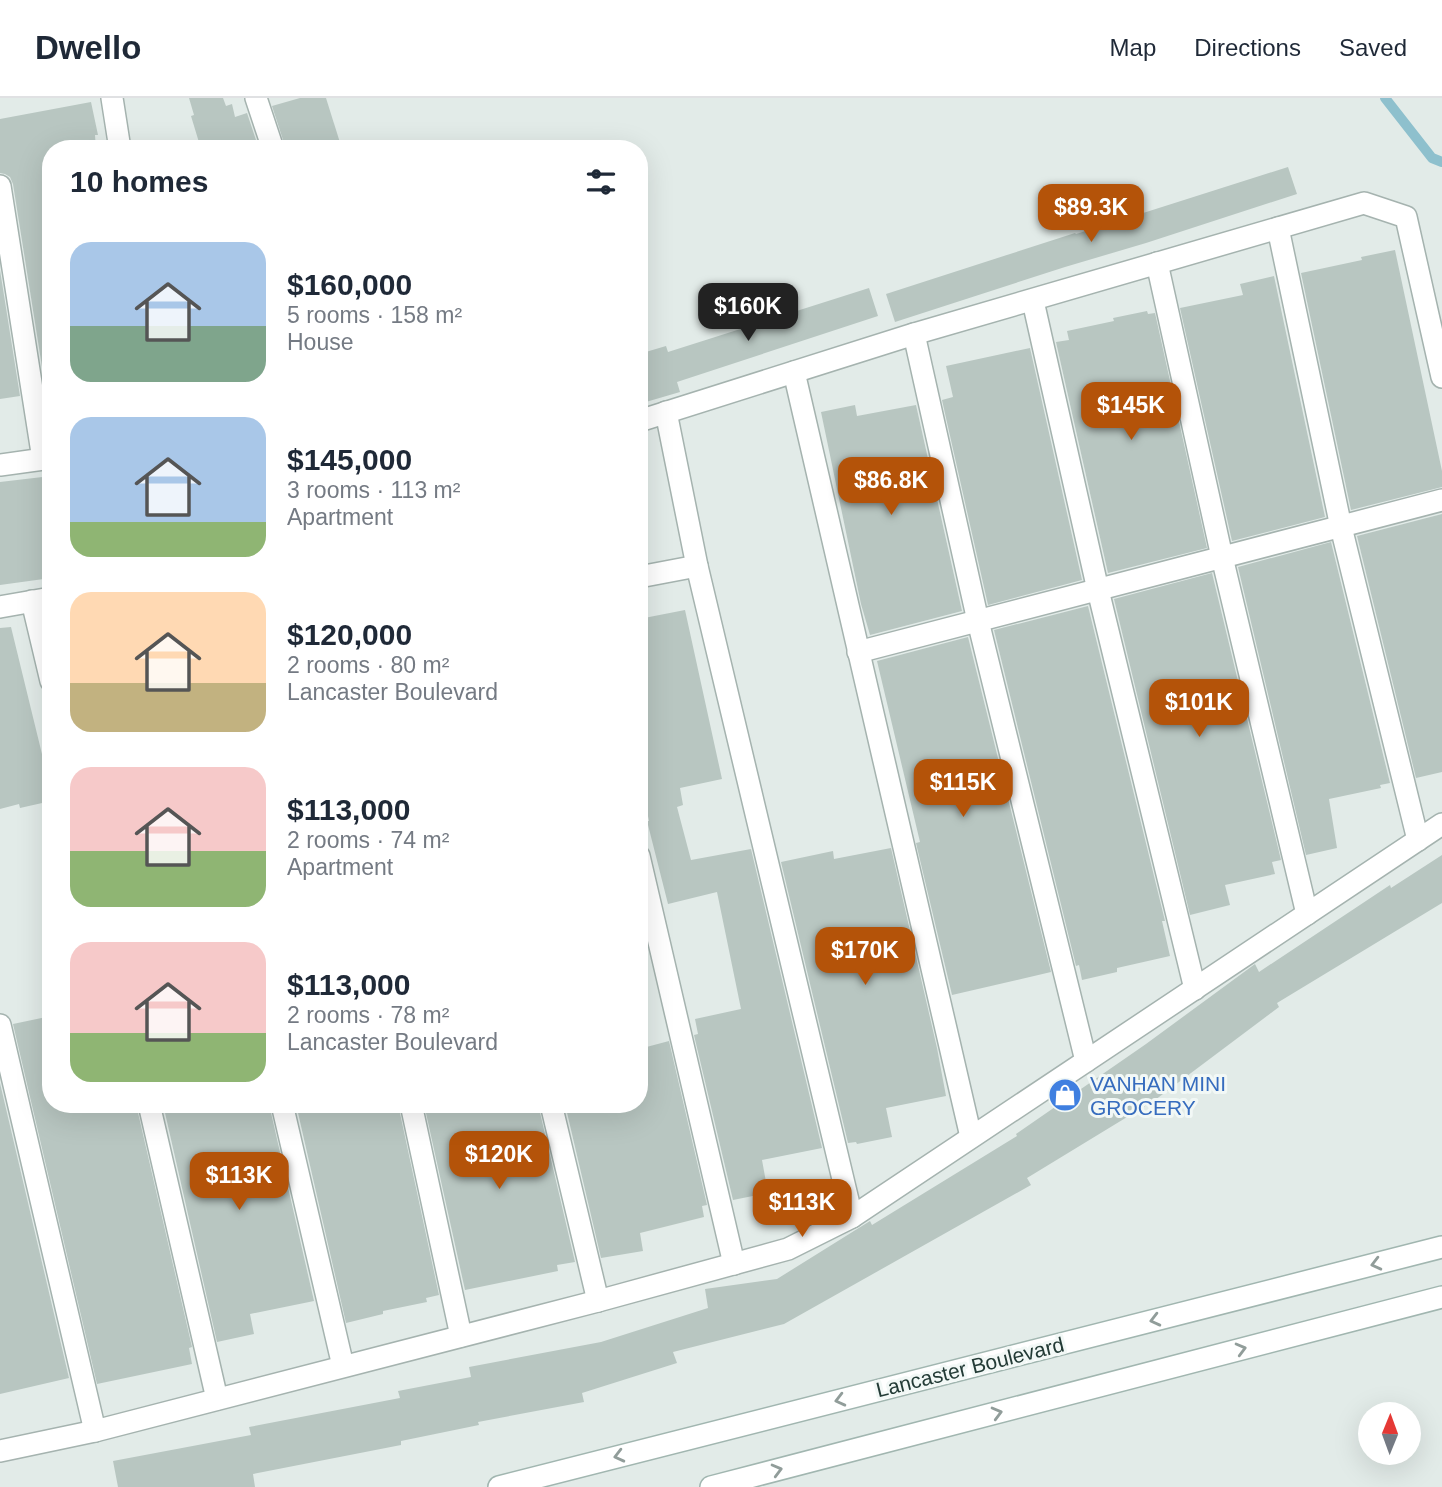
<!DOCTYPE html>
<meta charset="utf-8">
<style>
body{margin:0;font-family:Arial,sans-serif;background:#f2f2f3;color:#1f2937;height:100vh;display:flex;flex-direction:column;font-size:26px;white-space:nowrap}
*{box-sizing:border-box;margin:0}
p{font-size:23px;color:#747a83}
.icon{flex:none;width:38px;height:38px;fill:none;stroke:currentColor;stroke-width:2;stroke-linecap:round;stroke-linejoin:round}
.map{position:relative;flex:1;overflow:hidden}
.side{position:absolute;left:42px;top:42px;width:606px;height:973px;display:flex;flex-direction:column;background:#fff;border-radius:28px;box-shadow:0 7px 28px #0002}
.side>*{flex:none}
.needle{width:46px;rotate:1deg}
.tools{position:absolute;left:1358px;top:1304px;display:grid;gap:14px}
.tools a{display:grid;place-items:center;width:63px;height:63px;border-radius:50%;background:#fff;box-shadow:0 7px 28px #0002;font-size:35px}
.price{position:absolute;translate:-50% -60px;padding:0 16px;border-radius:14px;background:#b45309;color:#fff;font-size:23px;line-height:46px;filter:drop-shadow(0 2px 4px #0008)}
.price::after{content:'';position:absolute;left:50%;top:42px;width:21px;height:16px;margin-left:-10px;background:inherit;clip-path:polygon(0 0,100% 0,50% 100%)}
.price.on{background:#222;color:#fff}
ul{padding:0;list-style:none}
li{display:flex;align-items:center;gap:21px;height:175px;padding:0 28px}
li span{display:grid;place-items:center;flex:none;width:196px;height:140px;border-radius:21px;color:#555}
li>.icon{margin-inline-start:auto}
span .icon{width:84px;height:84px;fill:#fffc;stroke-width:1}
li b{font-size:30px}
h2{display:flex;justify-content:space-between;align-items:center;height:84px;padding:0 28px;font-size:30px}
header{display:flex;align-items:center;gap:42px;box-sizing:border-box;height:98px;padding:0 35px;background:#fff;border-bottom:2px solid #e0e1e3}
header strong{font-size:33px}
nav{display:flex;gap:38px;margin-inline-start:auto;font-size:24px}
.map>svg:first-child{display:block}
</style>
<header>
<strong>Dwello</strong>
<nav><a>Map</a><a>Directions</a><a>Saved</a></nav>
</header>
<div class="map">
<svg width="1442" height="1389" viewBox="0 0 1442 1389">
<rect width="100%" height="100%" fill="#e2ebe8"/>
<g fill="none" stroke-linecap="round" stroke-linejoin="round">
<path stroke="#8ec0cd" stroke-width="10" d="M 1385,0 L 1432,60 L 1442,64"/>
</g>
<g fill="#b8c6c1">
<path d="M 189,0 L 223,0 L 226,8 L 232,6 L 235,19 L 247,15 L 259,51 L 201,51 L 191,18 L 194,17 Z"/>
<path d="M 300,0 L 326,0 L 342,51 L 286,51 L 272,8 Z"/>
<path d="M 91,4 L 98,37 L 95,37 L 96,51 L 51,51 L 51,293 L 46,294 L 13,86 L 10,79 L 5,76 L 0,75 L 0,21 Z"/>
<path d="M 1288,69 L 1297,96 L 1146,145 L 1065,169 L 895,224 L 886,196 L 1075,135 L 1076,136 L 1118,123 Z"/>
<path d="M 1395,152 L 1442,373 L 1442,389 L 1351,412 L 1301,175 L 1362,162 L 1361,159 Z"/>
<path d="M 0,172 L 20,298 L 0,301 Z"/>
<path d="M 1274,178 L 1325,419 L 1232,443 L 1180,210 L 1243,197 L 1240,186 Z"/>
<path d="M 869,190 L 878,218 L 677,284 L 680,294 L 639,306 L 639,256 L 666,248 L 668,254 Z"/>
<path d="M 1147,213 L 1148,216 L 1155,215 L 1207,450 L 1108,475 L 1056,244 L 1069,242 L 1067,233 L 1114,223 L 1113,220 Z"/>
<path d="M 1030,250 L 1082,482 L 988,507 L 942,302 L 953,299 L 946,268 Z"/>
<path d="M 855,307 L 857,318 L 916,307 L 962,513 L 870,537 L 861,506 L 821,314 Z"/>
<path d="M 51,378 L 51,480 L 0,487 L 0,384 Z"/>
<path d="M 1442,416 L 1442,674 L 1416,680 L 1357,438 Z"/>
<path d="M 1331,444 L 1390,685 L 1380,687 L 1381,690 L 1329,701 L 1337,750 L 1306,757 L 1238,469 Z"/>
<path d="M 1212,475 L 1281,762 L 1272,764 L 1275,776 L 1225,787 L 1230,807 L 1190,817 L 1114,501 Z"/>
<path d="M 1088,508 L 1165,823 L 1162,823 L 1170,858 L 1117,870 L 1117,874 L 1082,882 L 1079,867 L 1076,868 L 994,532 Z"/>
<path d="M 685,512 L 722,681 L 680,690 L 683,707 L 677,709 L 691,762 L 751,751 L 822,1050 L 762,1062 L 768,1095 L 733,1102 L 694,937 L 698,936 L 695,921 L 741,911 L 717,794 L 668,806 L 647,723 L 649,723 L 639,674 L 639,521 Z"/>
<path d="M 11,529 L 51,693 L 51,703 L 20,710 L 19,706 L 0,711 L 0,530 Z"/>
<path d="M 968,539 L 1051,874 L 952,897 L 916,745 L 920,744 L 877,563 Z"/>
<path d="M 891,750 L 937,950 L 946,998 L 886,1010 L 892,1039 L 857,1046 L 856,1044 L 848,1045 L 781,764 L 833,753 L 834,761 Z"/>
<path d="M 1442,757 L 1442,805 L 1277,905 L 1279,909 L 1155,1002 L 1027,1080 L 1031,1087 L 784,1226 L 673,1254 L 677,1265 L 582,1295 L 584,1304 L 478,1324 L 479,1327 L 401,1343 L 401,1347 L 253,1376 L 255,1389 L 118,1389 L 113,1363 L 251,1337 L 249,1329 L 400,1300 L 398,1293 L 471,1279 L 469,1269 L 601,1244 L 708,1210 L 705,1191 L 777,1181 L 870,1123 L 872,1127 L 1017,1038 L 1016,1036 L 1146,946 L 1255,866 L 1259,874 L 1390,787 L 1391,790 Z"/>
<path d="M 51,918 L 51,1006 L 136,1006 L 192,1249 L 189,1250 L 192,1266 L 97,1286 L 13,926 Z"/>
<path d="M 669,943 L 707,1107 L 702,1108 L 704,1119 L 640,1135 L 643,1153 L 601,1160 L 565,1006 L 639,1006 L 639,951 Z"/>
<path d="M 0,985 L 69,1280 L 0,1296 Z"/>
<path d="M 163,1006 L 269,1006 L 314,1203 L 250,1216 L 254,1236 L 217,1244 Z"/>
<path d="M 296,1006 L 398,1006 L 439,1197 L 426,1200 L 427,1204 L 383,1213 L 383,1216 L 346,1225 Z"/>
<path d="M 424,1006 L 538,1006 L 575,1164 L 557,1167 L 558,1173 L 465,1192 Z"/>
</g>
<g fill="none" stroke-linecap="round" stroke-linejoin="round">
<defs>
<g id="street">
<path d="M 112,0 L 120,51"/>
<path d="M 256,0 L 273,51"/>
<path d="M 0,88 L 43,361"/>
<path d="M 1278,130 L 1341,429 L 1418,742"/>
<path d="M 1157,165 L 1222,459 L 1307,816"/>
<path d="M 1033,203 L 1098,492 L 1195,891"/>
<path d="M 914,236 L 978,523 L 1086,963"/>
<path d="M 794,274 L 971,1039"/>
<path d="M 666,314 L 697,468 L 852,1119"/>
<path d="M 639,323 L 914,236 L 1364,105 L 1406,119 L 1442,279"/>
<path d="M 0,367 L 51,360"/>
<path d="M 639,479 L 697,468"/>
<path d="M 32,503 L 51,583"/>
<path d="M 0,509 L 51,500"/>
<path d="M 858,554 L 1442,402"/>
<path d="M 639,758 L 734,1166"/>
<path d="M 0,927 L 95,1333"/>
<path d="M 149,1006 L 217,1301"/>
<path d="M 282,1006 L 343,1268"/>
<path d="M 411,1006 L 461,1238"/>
<path d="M 551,1006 L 598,1203"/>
<path d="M 0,1353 L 95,1333 L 598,1203 L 788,1151 L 852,1119 L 1442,726"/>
</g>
<g id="secondary">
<path d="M 499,1389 L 1442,1149"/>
<path d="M 711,1389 L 1442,1199"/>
</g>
</defs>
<use href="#street" stroke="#a5b3af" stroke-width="24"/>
<use href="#secondary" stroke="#a1b6b0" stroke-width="24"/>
<use href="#street" stroke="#fff" stroke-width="21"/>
<use href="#secondary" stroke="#fff" stroke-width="21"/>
</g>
<defs><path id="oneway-chevron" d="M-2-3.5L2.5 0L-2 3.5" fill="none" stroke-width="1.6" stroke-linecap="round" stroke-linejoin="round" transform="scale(1.75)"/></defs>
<g stroke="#919d9a">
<use href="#oneway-chevron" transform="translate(1376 1166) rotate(166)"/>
<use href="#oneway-chevron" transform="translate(1155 1222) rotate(166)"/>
<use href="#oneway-chevron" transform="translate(1241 1251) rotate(-15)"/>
<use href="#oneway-chevron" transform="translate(840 1302) rotate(166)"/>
<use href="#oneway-chevron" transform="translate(997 1315) rotate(-15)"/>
<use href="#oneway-chevron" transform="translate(619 1358) rotate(166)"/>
<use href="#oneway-chevron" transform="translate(777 1372) rotate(-15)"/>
</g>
<defs>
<symbol id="shop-disc" viewBox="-11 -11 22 22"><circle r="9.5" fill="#3f7fe0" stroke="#f2f8f6"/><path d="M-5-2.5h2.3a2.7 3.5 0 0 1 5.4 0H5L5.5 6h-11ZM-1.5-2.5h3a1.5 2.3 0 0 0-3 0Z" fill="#fff"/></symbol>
</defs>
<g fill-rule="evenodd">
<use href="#shop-disc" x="1046" y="978" width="38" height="38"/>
</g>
<g text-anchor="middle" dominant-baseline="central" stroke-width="6" stroke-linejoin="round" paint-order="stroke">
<g font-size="21" fill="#366cbe" stroke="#f2f8f6" text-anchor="start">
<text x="1090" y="985">VANHAN MINI<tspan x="1090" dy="24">GROCERY</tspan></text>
</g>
<g font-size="21" fill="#233b36" stroke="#f2f8f6">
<text transform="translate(970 1269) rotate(-14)">Lancaster Boulevard</text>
</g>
</g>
</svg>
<div class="tools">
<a><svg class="needle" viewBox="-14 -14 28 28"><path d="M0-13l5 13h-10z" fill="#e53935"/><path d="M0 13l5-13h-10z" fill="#747a83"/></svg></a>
</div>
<b class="price" style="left:1091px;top:146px">$89.3K</b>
<b class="price on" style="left:748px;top:245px">$160K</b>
<b class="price" style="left:1131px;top:344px">$145K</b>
<b class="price" style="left:891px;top:419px">$86.8K</b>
<b class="price" style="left:1199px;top:641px">$101K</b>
<b class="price" style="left:963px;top:721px">$115K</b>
<b class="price" style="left:865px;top:889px">$170K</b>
<b class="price" style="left:499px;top:1093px">$120K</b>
<b class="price" style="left:239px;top:1114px">$113K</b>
<b class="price" style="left:802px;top:1141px">$113K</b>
<section class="side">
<h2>10 homes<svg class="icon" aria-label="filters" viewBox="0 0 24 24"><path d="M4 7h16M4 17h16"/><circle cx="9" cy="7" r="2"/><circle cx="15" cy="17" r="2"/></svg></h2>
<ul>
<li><span style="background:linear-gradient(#a9c7e8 60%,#7fa58c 0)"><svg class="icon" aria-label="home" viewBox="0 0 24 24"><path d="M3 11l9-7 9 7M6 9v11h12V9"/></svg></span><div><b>$160,000</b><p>5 rooms · 158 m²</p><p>House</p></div></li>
<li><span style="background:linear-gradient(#a9c7e8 75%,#8fb573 0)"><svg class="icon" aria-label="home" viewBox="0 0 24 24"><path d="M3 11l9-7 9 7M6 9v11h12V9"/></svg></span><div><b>$145,000</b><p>3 rooms · 113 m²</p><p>Apartment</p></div></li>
<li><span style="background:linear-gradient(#ffd9b3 65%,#c2b280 0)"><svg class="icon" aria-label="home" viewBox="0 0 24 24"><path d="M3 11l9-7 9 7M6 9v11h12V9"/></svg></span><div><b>$120,000</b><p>2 rooms · 80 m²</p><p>Lancaster Boulevard</p></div></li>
<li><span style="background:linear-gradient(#f6c9c9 60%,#8fb573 0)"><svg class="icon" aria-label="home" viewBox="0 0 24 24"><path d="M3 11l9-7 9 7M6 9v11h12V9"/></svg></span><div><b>$113,000</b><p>2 rooms · 74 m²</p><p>Apartment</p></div></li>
<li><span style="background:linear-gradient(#f6c9c9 65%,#8fb573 0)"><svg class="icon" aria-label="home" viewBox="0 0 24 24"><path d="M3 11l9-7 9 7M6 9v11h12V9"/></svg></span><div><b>$113,000</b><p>2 rooms · 78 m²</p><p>Lancaster Boulevard</p></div></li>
</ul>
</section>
</div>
